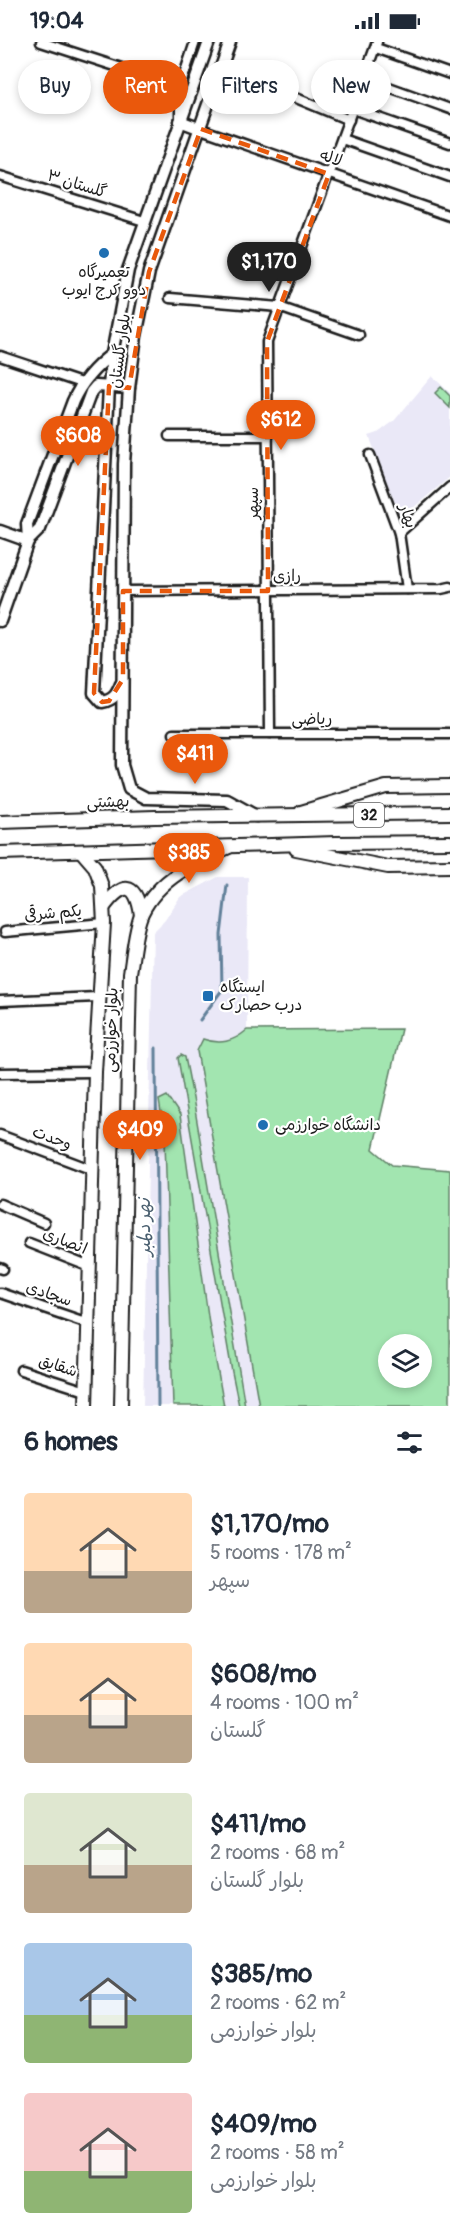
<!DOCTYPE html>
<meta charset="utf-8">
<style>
body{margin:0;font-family:Pangolin,"Playpen Sans Arabic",sans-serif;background:#f6f6f7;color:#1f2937;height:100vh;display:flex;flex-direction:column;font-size:22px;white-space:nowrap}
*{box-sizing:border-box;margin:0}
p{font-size:20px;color:#747a83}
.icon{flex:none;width:33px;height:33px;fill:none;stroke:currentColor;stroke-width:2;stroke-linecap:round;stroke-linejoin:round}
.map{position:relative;height:1364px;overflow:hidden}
.details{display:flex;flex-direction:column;background:#fff;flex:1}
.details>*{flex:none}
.banner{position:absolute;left:18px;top:18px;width:414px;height:54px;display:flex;gap:12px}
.tools{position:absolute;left:378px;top:1292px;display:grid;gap:12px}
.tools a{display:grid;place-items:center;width:54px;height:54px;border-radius:50%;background:#fff;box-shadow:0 3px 9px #0003;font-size:30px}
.price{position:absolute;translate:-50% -51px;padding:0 14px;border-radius:21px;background:#ea580c;color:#fff;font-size:20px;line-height:39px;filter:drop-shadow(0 2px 3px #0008)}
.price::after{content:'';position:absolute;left:50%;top:36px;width:18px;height:14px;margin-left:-9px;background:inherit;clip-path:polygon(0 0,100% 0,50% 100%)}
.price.current{background:#222;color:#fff}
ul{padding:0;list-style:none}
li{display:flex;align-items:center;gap:18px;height:150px;padding:0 24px}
li span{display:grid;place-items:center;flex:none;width:168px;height:120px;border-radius:6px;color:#555}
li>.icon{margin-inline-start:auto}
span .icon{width:72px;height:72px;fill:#fffc;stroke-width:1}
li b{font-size:26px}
h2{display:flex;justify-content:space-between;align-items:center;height:72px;padding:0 24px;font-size:26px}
.tag{padding:0 21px;border-radius:27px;background:#fff;box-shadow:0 3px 9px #0003;font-size:21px;line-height:54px}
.tag.current{background:#ea580c;color:#fff}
.status{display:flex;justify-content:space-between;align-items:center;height:42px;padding:0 30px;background:#fff;direction:ltr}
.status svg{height:16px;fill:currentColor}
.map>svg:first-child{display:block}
</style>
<div class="status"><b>19:04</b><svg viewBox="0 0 49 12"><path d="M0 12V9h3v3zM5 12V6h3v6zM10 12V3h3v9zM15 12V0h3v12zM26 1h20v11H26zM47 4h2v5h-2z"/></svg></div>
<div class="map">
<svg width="450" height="1364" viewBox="0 0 450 1364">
<rect width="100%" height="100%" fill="#fff"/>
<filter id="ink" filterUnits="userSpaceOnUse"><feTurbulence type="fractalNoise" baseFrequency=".0167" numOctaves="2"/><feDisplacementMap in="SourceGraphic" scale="12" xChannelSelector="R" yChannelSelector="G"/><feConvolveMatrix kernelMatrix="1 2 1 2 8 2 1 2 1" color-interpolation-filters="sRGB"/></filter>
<g filter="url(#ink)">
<g fill="#eae8f7" fill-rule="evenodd">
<path d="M 432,334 L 450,351 L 450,435 L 401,476 L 369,394 L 378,391 L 394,379 Z"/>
<path d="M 218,835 L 248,835 L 247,988 L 401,987 L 373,1107 L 392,1123 L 450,1128 L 450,1364 L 143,1364 L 153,890 L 165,878 L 180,855 ZM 388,1302 L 422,1302 L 422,1335 L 388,1335 Z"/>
</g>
<g fill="#a2e5b0" stroke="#5f8066" stroke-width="1.5" fill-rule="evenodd">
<path d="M 441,345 L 450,354 L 450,366 L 435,351 Z"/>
<path d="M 401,987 L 373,1107 L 392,1123 L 450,1128 L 450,1364 L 259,1364 L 197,1009 L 203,997 C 220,1003 233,1000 247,988 ZM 388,1302 L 422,1302 L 422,1335 L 388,1335 Z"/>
<path d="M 181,1013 L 185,1015 L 193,1056 L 245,1364 L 239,1364 L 232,1330 L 178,1016 Z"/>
<path d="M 167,1054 L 180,1073 L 209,1281 L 224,1364 L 173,1364 L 165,1098 L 159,1058 Z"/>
</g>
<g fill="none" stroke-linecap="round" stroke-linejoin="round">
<g stroke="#62819a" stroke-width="3">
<path d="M 200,978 L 222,948 L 221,893 L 227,843"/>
<path d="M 156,1006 L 158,1364"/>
</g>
<defs>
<g id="minor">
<path d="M 41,0 L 180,45"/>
<path d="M 376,6 L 450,32"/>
<path d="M 241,33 L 349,78"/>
<path d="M 364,36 L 450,67"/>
<path d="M 353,67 L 450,101"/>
<path d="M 180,78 L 180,45 L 195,0"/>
<path d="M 201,87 L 450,174"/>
<path d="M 342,97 L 450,135"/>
<path d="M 0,134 L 144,179"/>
<path d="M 170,256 L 279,265 L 359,293"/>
<path d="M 0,314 L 81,341"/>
<path d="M 169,394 L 268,394"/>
<path d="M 370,413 L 399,491 L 407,547"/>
<path d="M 399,491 L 450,445"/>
<path d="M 123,549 L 441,547 L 450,545"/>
<path d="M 174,692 L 450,692"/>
<path d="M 270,692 L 267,300 L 377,0"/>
<path d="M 5,890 L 104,881"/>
<path d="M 0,959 L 98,955"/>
<path d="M 0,1031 L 95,1030"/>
<path d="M 0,1093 L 93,1128"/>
<path d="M 0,1162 L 44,1181"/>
<path d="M 29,1201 L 90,1225"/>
<path d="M 0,1226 L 3,1227"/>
<path d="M 0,1251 L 88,1281"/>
<path d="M 21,1328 L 86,1349"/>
</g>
<g id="tertiary">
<path d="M 230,0 L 149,230 L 136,294 L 129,346 L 124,422 L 122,723 L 129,747 L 146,756 L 227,758 L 256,774"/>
<path d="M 180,79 L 201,87"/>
<path d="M 0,489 L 28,499"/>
<path d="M 28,499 L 27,482 L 73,359 C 82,339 95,325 112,312"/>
<path d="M 0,579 L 28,499 L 40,487 L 91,350 L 96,344 L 129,346"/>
<path d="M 121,642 C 117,652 114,658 102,660 L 94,651 L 109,344 L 112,312 L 128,228 L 209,0"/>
</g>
<g id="secondary">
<path d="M 82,810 L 95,825 L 102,844 L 104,881 L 95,1030 L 86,1364"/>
<path d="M 104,865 C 122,841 136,838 141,873"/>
<path d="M 121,1364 L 130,931 C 133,913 135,886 142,871 C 159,836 196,820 229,805"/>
</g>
<g id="primary">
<path d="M 301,770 L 386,745 L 450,744"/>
<path d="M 0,780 L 155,775 L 450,771"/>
<path d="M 296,807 L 388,825 L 450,824"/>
<path d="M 0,811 L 336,801 L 450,800"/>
</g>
</defs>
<use href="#minor" stroke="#1c1c1c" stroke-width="13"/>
<use href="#tertiary" stroke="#1c1c1c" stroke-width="15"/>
<use href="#secondary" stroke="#1c1c1c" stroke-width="16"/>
<use href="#primary" stroke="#1c1c1c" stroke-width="16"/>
<use href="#minor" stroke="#fff" stroke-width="8"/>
<use href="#tertiary" stroke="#fff" stroke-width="10"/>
<use href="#secondary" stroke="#fff" stroke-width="12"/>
<use href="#primary" stroke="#fff" stroke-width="12"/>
</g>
</g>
<path fill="none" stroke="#e8590c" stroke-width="4.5" stroke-dasharray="12 8" stroke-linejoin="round" d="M 201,87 L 329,132 L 267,300 L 268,549 L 123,549 L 123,637 L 109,659 L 102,660 L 94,651 L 109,344 L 129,346 L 149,230 Z"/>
<g fill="#1f6fb2" stroke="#fff" stroke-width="2">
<circle cx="104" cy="211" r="6"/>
<rect x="202" y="948" width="12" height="12" rx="3"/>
<circle cx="263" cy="1083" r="6"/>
</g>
<g text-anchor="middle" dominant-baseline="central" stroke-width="4.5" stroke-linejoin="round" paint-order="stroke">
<rect fill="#fff" stroke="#606060" stroke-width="1.5" x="354" y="761" width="30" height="24" rx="4.5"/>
<g font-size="15" font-weight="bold" fill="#1c1c1c">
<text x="369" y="773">32</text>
</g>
<g font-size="16" fill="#1c1c1c" stroke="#fff">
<text transform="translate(331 116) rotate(19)">لاله</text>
<text transform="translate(77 142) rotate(17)">گلستان ۳</text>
<text transform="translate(120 309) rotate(-82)">بلوار گلستان</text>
<text transform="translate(253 461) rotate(-90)">سپهر</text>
<text transform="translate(408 474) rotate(72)">بهار</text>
<text transform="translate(287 534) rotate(-1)">رازی</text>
<text x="312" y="677">ریاضی</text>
<text transform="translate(108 760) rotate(-2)">بهشتی</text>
<text transform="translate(53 871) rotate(-5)">یکم شرقی</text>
<text transform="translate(111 988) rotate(-88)">بلوار خوارزمی</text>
<text transform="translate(52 1096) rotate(21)">وحدت</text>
<text transform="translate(65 1199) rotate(22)">انصاری</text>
<text transform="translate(49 1252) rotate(19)">سجادی</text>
<text transform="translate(58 1324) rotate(18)">شقایق</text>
</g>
<g font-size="16" fill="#1c1c1c" stroke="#fff" text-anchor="start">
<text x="104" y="230" text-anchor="middle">تعمیرگاه<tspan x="104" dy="18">دوو کرج ایوب</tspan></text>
<text x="220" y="945">ایستگاه<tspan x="220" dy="18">درب حصارک</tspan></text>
<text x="275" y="1083">دانشگاه خوارزمی</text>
</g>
<g font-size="18" font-style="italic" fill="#4b6070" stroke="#fff">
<text transform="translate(144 1185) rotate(-90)">نهر دلمبر</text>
</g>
</g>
</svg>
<div class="tools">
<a><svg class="icon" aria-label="layers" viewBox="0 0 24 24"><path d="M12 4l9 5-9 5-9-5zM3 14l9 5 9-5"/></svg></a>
</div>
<b class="price current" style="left:269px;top:251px">$1,170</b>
<b class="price" style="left:281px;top:409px">$612</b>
<b class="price" style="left:78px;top:425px">$608</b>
<b class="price" style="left:195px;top:743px">$411</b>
<b class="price" style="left:189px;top:842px">$385</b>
<b class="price" style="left:140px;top:1119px">$409</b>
<div class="banner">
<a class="tag">Buy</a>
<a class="tag current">Rent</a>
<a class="tag">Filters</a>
<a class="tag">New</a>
</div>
</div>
<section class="details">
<h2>6 homes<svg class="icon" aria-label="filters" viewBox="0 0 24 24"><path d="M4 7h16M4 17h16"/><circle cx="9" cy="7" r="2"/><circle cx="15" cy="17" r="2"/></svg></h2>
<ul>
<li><span style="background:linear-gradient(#ffd9b3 65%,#b9a48a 0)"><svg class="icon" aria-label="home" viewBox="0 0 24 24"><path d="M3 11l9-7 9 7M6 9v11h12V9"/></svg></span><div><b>$1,170/mo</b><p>5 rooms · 178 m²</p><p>سپهر</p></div></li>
<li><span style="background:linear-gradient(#ffd9b3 60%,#b9a48a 0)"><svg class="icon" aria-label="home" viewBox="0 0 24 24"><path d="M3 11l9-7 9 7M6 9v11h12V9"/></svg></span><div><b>$608/mo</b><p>4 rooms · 100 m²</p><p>گلستان</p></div></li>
<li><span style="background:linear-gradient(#dfe7d0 60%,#b9a48a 0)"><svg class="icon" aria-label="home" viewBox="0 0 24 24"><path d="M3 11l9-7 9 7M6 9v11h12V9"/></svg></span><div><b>$411/mo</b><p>2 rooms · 68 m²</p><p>بلوار گلستان</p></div></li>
<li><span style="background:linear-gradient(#a9c7e8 60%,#8fb573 0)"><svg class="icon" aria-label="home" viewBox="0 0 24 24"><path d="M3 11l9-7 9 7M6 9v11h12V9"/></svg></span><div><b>$385/mo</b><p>2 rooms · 62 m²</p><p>بلوار خوارزمی</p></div></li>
<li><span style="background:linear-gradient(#f6c9c9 65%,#8fb573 0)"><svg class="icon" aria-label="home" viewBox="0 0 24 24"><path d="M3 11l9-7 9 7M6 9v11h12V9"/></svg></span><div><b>$409/mo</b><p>2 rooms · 58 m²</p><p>بلوار خوارزمی</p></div></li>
</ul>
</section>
